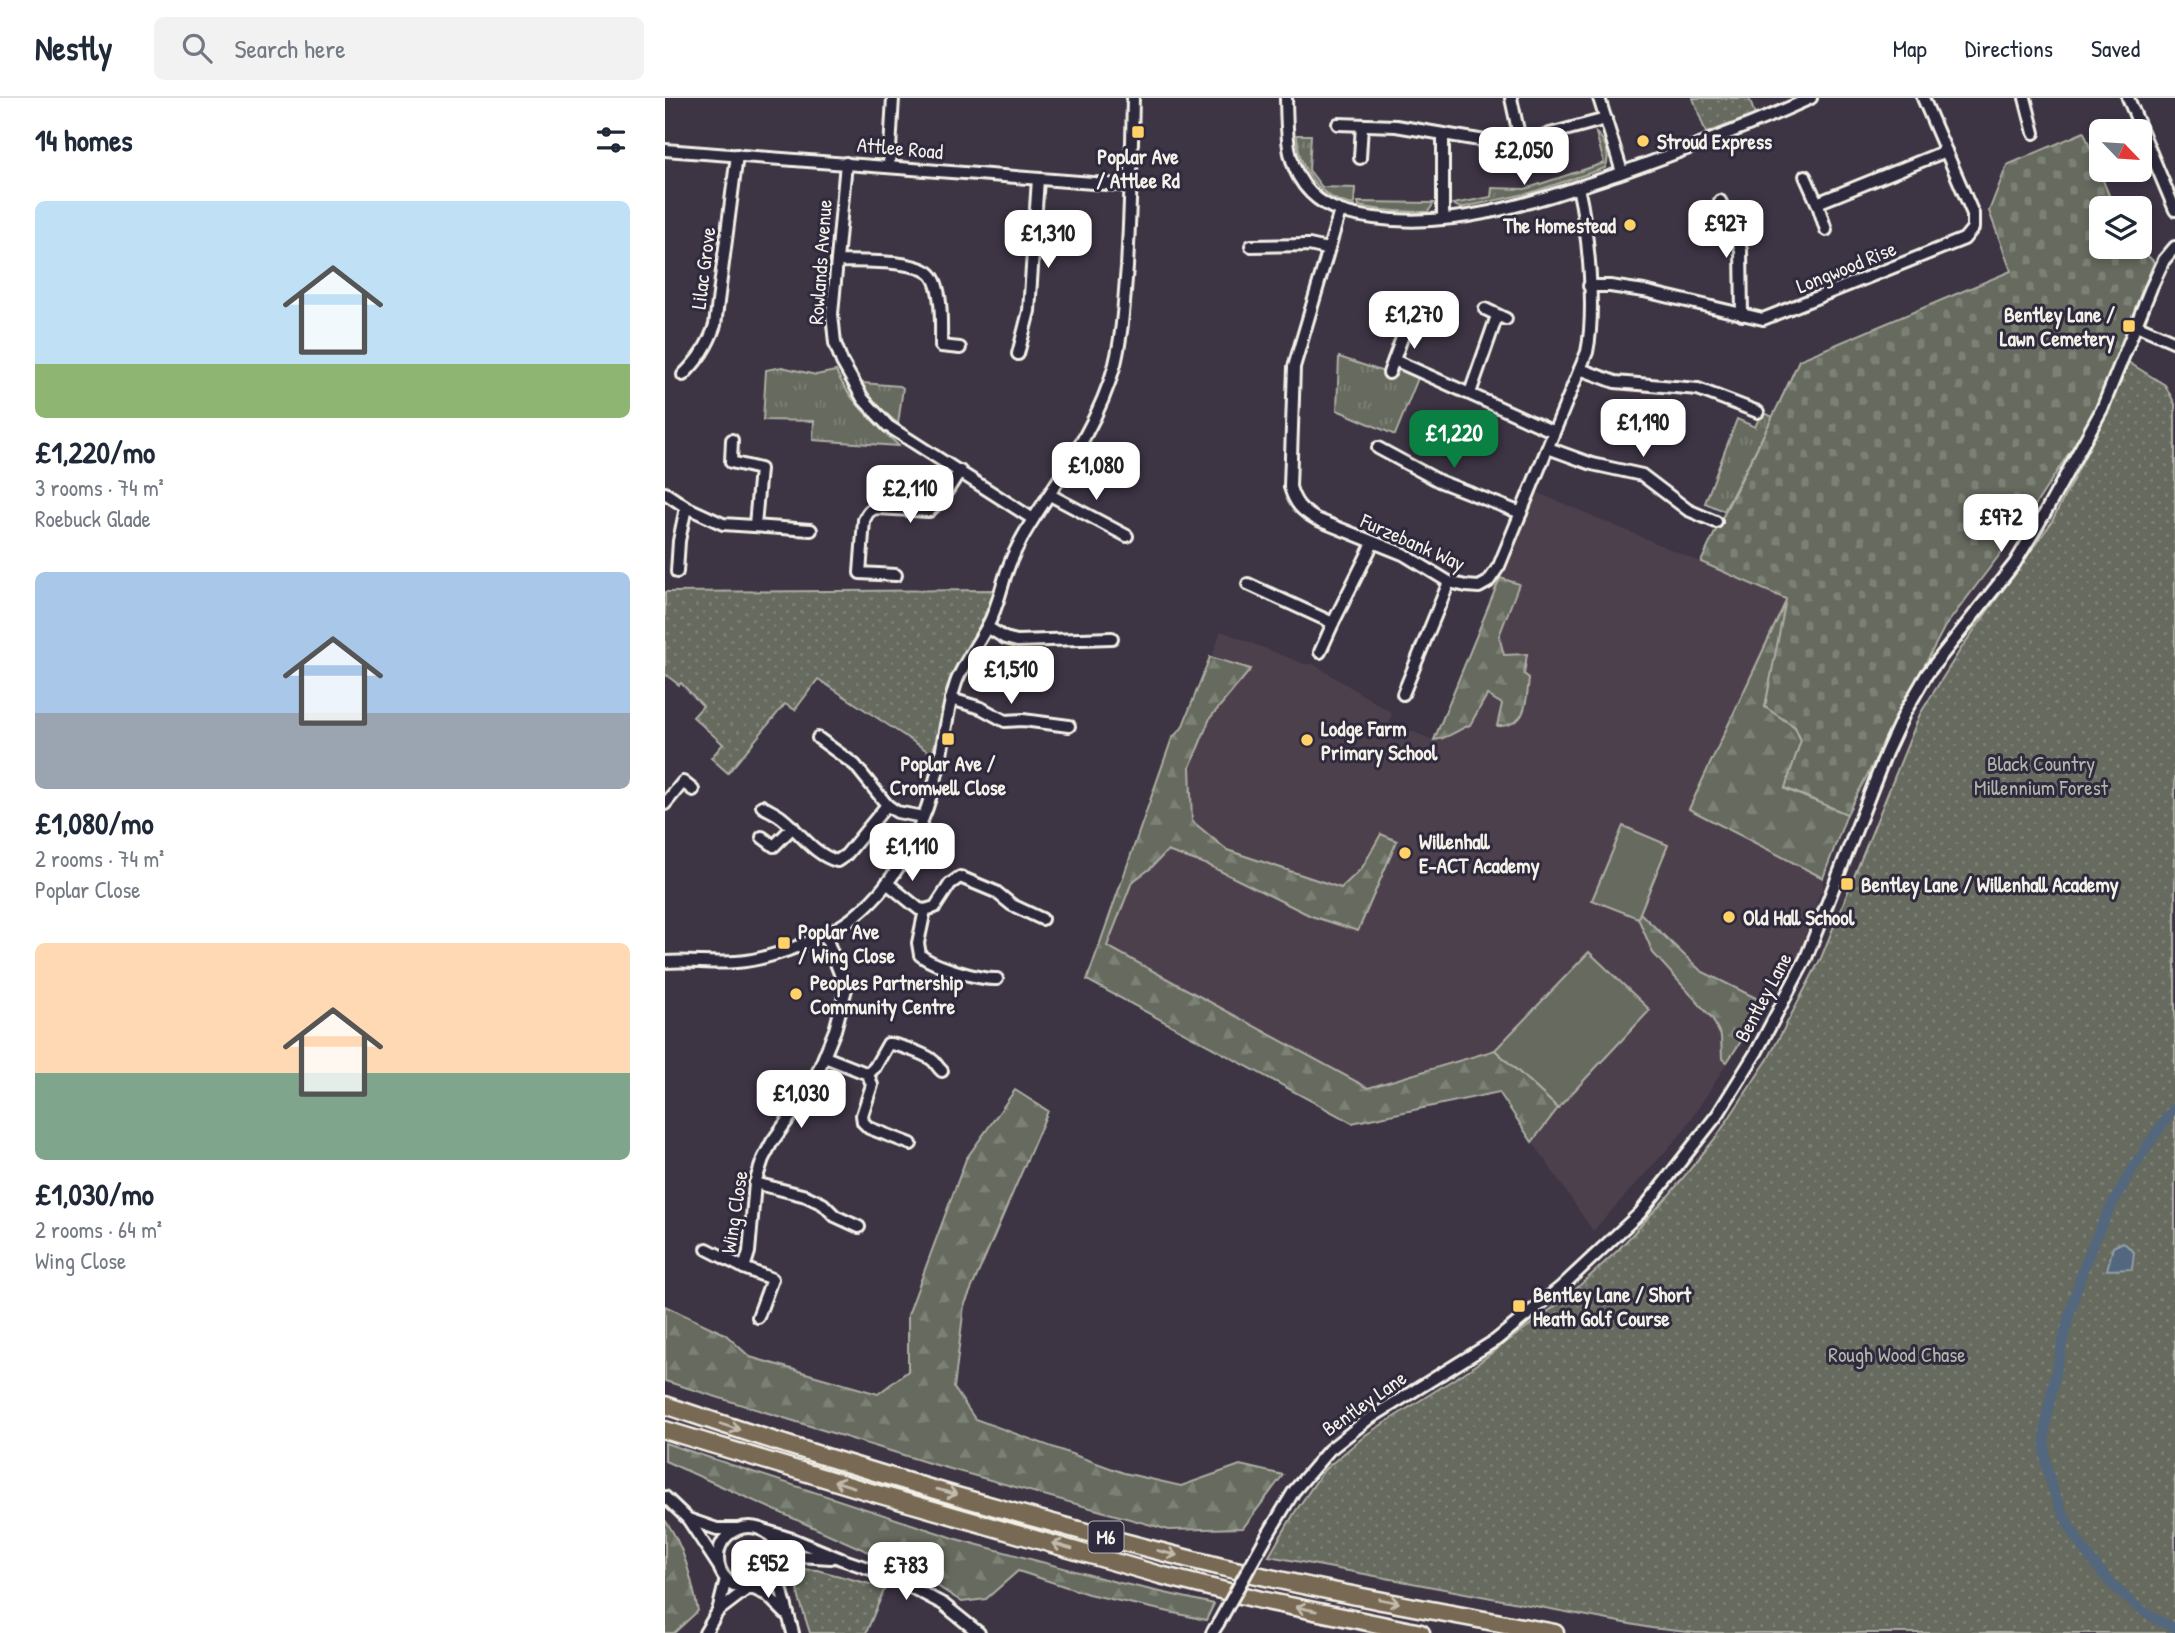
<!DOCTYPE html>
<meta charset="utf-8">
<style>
body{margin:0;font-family:"Patrick Hand",sans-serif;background:#f2f2f3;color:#1f2937;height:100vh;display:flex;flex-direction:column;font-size:26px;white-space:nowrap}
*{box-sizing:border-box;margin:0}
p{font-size:23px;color:#747a83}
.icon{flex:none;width:38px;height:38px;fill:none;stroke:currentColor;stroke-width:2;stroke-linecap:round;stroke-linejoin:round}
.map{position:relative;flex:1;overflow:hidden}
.side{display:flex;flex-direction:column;background:#fff;width:665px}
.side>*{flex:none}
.needle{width:46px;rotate:115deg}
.fabs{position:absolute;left:1424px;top:21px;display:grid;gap:14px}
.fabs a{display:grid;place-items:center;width:63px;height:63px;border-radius:10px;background:#fff;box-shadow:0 4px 10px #0003;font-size:35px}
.price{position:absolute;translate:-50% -60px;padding:0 16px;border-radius:14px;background:#fff;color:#222;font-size:23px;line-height:46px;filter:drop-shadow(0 2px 4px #0008)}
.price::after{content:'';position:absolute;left:50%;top:42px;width:21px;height:16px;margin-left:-10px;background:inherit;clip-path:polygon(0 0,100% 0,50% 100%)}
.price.selected{background:#0b8043;color:#fff}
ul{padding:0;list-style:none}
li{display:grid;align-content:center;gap:14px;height:371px;padding:0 35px}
li span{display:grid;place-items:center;height:217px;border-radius:10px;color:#555}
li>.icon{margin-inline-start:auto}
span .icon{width:126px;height:126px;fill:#fffc;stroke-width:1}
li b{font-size:30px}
h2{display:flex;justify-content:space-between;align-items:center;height:84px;padding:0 35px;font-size:30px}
header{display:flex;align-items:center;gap:42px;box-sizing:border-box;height:98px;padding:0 35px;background:#fff;border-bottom:2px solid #e0e1e3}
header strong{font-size:33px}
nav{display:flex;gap:38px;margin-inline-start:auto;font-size:24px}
.search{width:490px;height:63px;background:#f2f2f3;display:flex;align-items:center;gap:18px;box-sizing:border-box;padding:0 24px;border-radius:10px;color:#747a83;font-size:26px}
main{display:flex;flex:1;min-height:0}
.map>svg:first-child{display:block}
</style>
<header>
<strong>Nestly</strong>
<div class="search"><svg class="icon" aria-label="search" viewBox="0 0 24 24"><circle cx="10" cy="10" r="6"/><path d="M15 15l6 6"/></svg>Search here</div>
<nav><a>Map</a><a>Directions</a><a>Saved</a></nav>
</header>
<main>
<section class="side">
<h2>14 homes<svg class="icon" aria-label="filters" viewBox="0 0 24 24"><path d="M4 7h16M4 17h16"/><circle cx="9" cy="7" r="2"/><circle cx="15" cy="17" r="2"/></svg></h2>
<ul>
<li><span style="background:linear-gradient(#bfe0f5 75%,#8fb573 0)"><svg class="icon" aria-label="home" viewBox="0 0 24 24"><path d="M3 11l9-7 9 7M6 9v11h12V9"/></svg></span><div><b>£1,220/mo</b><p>3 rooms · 74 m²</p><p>Roebuck Glade</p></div></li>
<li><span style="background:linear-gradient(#a9c7e8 65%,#9aa5b1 0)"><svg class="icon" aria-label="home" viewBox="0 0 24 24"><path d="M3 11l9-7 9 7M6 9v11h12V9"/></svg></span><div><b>£1,080/mo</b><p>2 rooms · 74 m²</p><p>Poplar Close</p></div></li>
<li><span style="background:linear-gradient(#ffd9b3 60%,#7fa58c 0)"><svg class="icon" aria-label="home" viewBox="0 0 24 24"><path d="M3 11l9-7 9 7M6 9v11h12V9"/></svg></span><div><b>£1,030/mo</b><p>2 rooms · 64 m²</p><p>Wing Close</p></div></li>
</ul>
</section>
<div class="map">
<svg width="1510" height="1535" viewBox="0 0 1510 1535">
<defs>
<pattern id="grass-tufts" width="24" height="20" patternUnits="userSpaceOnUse" patternTransform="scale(1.75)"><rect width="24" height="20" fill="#666b5e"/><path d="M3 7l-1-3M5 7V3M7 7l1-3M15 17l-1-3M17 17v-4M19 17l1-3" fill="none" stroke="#7c8175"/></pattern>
<pattern id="forest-firs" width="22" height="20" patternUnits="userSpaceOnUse" patternTransform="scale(1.75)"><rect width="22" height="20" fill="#666b5e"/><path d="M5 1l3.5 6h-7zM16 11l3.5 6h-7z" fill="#7c8175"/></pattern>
<pattern id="cemetery-stones" width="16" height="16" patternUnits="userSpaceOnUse" patternTransform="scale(1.75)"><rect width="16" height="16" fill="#666b5e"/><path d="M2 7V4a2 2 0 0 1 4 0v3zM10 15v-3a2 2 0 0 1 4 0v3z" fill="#7c8175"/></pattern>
<pattern id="park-dots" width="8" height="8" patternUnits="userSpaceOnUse" patternTransform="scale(1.75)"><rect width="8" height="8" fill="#666b5e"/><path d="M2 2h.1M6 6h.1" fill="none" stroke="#7c8175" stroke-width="1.8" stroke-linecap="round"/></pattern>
</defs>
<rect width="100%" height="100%" fill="#3d3444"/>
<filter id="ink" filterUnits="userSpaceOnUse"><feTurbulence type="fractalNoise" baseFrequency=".0143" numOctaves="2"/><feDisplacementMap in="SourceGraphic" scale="14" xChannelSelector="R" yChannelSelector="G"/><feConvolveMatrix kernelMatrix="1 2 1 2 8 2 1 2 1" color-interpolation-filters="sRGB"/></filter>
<g filter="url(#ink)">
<path fill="#4e414d" d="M 871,394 L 1122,501 L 1024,711 L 1158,780 L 1158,794 L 1155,794 L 1129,870 L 1119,880 L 1111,879 L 1109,885 L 1113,887 L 1105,907 L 1097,904 L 1081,936 L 1017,1035 L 928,1133 L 834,994 L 702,1001 L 442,848 L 490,724 L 556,533 L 639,566 L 648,566 L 727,615 L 724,624 L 768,642 Z"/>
<g fill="url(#grass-tufts)" stroke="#adaea3" stroke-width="2">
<path d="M 931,35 C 941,42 946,59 940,70 L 865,95 L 795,110 L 788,106 L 826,99 L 827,90 L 860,91 L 939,65 Z"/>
<path d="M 632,37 L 646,37 L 644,72 L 657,89 L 690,90 L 689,107 C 654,101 633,71 632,37 Z"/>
<path d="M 693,104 L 769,105 L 763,114 C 739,114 716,113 694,108 Z"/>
<path d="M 674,259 L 731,278 L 734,271 L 753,280 L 730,337 L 672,312 Z"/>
<path d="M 117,269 L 151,277 L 171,273 C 184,303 211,326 234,348 L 148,342 L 149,323 L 98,322 L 101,272 Z"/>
<path d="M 197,285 L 235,288 L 238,290 L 233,326 L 210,305 L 200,290 L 194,287 Z"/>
<path d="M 1097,314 L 1108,319 L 1059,413 L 1040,405 L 1072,321 L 1090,329 Z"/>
</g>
<g fill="url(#forest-firs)" stroke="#adaea3" stroke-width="2">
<path d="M 835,480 L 854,486 L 834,538 L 839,557 L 862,556 L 859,576 L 864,580 C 861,605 863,628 832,628 L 837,606 L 822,597 L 805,627 C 792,632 782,641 769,642 Z"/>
<path d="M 1122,501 L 1100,609 L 1130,629 L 1136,643 L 1120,691 L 1182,716 L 1158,780 L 1024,711 Z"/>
<path d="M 545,559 L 586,571 L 545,620 L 525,669 L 527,723 L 562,752 L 676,790 L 697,770 L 716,736 L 732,743 L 693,833 L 646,818 L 543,767 L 502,753 L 486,770 L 467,784 L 442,848 L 703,990 L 830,952 L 893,1010 L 867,1044 L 834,994 L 687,1025 L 422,882 L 507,640 L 517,630 Z"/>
<path d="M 975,815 L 1036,873 L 1097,903 L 1081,936 L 1062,964 L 1057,960 L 1056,938 L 1047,920 L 988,855 L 973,820 Z"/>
<path d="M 350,992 L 383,1013 L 299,1208 L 289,1290 L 310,1321 L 459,1375 L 516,1388 L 575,1367 L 618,1377 L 578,1430 L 504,1432 L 264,1365 L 0,1283 L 0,1208 L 60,1236 L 85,1259 L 213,1296 L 243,1273 L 243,1217 L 301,1061 Z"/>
<path d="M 0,1345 L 295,1442 L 451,1484 L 549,1506 L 541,1522 L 423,1496 L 353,1473 L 321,1501 L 297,1504 L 255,1477 L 0,1363 Z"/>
<path d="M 0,1422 C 19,1447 27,1483 33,1513 L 9,1535 L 0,1535 Z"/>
</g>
<path fill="url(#cemetery-stones)" stroke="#adaea3" stroke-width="2" d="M 1419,34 L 1449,110 L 1437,110 L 1437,149 L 1474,149 L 1489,164 L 1429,316 L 1358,426 L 1279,530 L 1182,716 L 1120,690 L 1136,642 L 1130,629 L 1100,609 L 1121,501 L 1036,464 C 1067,396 1104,331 1134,262 L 1346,173 L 1324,113 L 1342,67 Z"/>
<g fill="url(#park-dots)" stroke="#adaea3" stroke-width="2">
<path d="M 1028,0 L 1084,0 L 1090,17 L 1041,35 Z"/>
<path d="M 1463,264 L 1500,287 L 1510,306 L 1510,1535 L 1031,1535 L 986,1530 L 604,1458 L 630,1414 L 659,1372 L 702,1336 L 805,1271 L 900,1201 L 952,1153 L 1005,1096 L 1052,1038 L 1103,961 L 1156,860 L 1255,616 L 1297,549 L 1386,425 L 1445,309 Z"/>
<path d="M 331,492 L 327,505 L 280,608 L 267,656 L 153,581 L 130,612 L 120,606 L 63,675 L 46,660 L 58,646 L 28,619 L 38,608 L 16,585 L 14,587 L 0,576 L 0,494 Z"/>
<path d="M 137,1471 L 152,1472 L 220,1490 L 201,1535 L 145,1535 L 134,1500 L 132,1481 Z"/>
</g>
<g fill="#666b5e" stroke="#adaea3" stroke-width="2">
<path d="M 958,728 L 1003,747 L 973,820 L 927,802 Z"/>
<path d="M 924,854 L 985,912 L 893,1010 L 830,952 Z"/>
</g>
<path fill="#53687e" stroke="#939fa8" stroke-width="2" d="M 1458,1144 L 1469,1154 L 1467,1171 L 1442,1172 L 1448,1149 Z"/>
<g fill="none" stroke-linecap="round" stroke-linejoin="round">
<path stroke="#53687e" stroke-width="10" d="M 1510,1009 C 1477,1053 1447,1100 1426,1151 C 1410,1190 1400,1233 1391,1274 C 1384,1305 1375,1342 1383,1374 C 1390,1405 1409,1439 1428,1464 C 1449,1491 1477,1517 1510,1530"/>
<defs>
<g id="minor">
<path d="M 621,0 C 622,34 620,69 646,95 C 663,112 686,117 709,120 C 793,132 874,102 953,76 C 1018,53 1083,29 1146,0"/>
<path d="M 846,0 L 856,46"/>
<path d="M 934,0 L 957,74"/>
<path d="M 1360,0 L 1369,35"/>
<path d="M 1463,0 L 1510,112"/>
<path d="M 673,26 L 731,28 L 844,47 L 941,21"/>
<path d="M 778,36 L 778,121"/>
<path d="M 0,52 L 467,88"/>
<path d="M 695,60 L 697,27"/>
<path d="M 181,65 L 167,216 L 170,245 L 177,264 L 198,301 L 223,328 L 368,421"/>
<path d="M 224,68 L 228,0"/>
<path d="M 1140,78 L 1152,105 L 1281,53"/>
<path d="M 1055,103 L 1071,136 L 1076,152 L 1077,217"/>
<path d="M 1152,104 L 1161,132"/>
<path d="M 675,113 L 629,269 L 625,389 C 630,406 636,412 651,421 L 738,456 L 784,484 L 801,488 L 814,489 L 823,484 L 834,468 L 922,254 C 931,211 923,133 913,89"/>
<path d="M 586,148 L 644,147 L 662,151"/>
<path d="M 172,163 C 193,164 254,161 267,178 C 278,192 276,231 276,248 L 295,250"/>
<path d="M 924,188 L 945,188 L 979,193 L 1098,221 L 1299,141 L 1308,130 L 1308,116 L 1258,0"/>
<path d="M 820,211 L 841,221"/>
<path d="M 1471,227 L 1510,244"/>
<path d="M 353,256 L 364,213 L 373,81"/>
<path d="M 729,262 L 889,334"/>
<path d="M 915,271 L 950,284 L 1033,291 L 1093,314"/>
<path d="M 724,275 L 744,221"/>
<path d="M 18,277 C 33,262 43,248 50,227 L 72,57"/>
<path d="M 805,295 L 832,218"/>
<path d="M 67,342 L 66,364 L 95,371 L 90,427"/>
<path d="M 713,350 L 774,383 L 856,415"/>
<path d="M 883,350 L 927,366 L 977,377 L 1023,412 L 1051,424"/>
<path d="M 0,395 L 21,409 L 58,426 L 146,432"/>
<path d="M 385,397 L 462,438"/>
<path d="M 12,474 L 14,443 L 21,409"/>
<path d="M 231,477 L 195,475 L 199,422 C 202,416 204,411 212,410 L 264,413 L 276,402 L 295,373"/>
<path d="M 583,486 L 668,525 L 708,445"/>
<path d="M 322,529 L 340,540 L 352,543 L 447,540"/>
<path d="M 655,554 L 668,525"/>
<path d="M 738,596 L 784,484"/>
<path d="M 286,601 L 316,610 L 340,623 L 358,622 L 404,628"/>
<path d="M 0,706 L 18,684 L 28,692"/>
<path d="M 222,707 L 232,714 L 258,719"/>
<path d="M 97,708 C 103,712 111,715 117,720 C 135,734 149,757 172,763 L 181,757 L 222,707 L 190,667 L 153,640"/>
<path d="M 97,739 L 109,748 L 128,729"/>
<path d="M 222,785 L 254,811 L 260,812"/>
<path d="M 0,864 C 24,862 47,866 71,864 C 105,862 165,839 191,817 C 236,781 262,722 274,667 C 280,639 282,609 292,582 C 300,563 312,547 322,529 C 329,516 333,503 337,489 C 343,465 356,440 369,420 C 400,372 435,322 450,266 C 458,233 459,202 462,169 C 465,112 467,56 468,0"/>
<path d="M 332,881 C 315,882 268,868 255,857 L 253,845 L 260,812 L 270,809 L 285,786 L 295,779 L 331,794 L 347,807 L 377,821"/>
<path d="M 160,959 L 203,976"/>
<path d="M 246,1046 L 204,1030 L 198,1024 L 197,1017 L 207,987 L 203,976 L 210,969 L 223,946 C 230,945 259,956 266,961 C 271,964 272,969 277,973"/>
<path d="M 90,1085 L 141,1098 L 158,1106 L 170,1118 L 194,1129"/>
<path d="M 42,1151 L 79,1170"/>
<path d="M 93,1219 L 107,1181 L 79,1170 L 84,1154 L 90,1085 L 98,1061 L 107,1044 L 147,988 L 170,932 L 181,891 L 160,837"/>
<path d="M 0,1399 L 23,1421 L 53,1467"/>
<path d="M 23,1421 L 52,1431 L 71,1431"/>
<circle cx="84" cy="1460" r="31"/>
<path d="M 95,1431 L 130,1442 L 176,1461 L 223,1477 L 278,1506 L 314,1535"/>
<path d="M 599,1443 L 629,1393 L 664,1352 L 702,1322 L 831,1242 L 895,1190 L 975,1115 L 1053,1016 L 1092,953 L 1141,860 L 1221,655 L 1240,614 L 1262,576 L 1350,465 L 1380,415 L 1437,311 L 1486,190 L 1499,162 L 1510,149"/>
<path d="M 113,1469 L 133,1458 L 166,1460"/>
<path d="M 112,1474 L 128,1535"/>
<path d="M 89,1491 L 102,1497 L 123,1518"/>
<path d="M 53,1513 L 82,1491"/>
<path d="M 40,1535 L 53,1513 L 61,1481"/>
<path d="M 547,1535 L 554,1524"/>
</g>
<g id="highway">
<path d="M 0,1307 C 163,1362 330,1411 497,1454 C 626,1488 759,1511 890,1535"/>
<path d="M 0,1332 L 202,1393 L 495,1477 L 596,1502 L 756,1535"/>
</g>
</defs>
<use href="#minor" stroke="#f4f1e8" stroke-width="16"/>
<use href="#highway" stroke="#f4f1e8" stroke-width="21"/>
<use href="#minor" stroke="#2f2a3d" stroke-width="10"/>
<use href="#highway" stroke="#786954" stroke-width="16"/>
<defs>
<path id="minor-bridge" d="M 554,1524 L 599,1443"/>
</defs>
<use href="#minor-bridge" stroke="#f4f1e8" stroke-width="16" stroke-linecap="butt"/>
<use href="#minor-bridge" stroke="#2f2a3d" stroke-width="10"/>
</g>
<defs><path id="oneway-shaft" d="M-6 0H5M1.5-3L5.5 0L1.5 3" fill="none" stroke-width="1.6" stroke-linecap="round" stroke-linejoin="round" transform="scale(1.75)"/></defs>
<g stroke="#c2bbad">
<use href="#oneway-shaft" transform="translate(65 1329) rotate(18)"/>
<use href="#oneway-shaft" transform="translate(179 1386) rotate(-163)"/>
<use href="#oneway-shaft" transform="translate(282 1394) rotate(16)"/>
<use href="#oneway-shaft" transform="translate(397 1448) rotate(-164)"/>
<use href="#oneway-shaft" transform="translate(502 1455) rotate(14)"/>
<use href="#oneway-shaft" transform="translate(724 1503) rotate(11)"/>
<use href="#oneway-shaft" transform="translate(641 1511) rotate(-168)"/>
</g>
</g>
<g fill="#ffd166" stroke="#2f2a3d" stroke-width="2.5">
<rect x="466" y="27" width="14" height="14" rx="3.5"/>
<circle cx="978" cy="43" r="7"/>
<circle cx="965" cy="127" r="7"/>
<rect x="1457" y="221" width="14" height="14" rx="3.5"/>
<rect x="276" y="634" width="14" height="14" rx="3.5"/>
<circle cx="642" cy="642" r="7"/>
<circle cx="740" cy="755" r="7"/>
<rect x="1175" y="779" width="14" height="14" rx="3.5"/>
<circle cx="1064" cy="819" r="7"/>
<rect x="112" y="838" width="14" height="14" rx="3.5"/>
<circle cx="131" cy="896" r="7"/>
<rect x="847" y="1201" width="14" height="14" rx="3.5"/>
</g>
<g text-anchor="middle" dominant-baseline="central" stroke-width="6" stroke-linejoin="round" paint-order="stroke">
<rect fill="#2f2a3d" stroke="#b9b5b5" stroke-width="2" x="423.5" y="1423.5" width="35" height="31" rx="5"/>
<g font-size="19" font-weight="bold" fill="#f4f1e8">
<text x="441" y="1439">M6</text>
</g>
<g font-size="21" font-weight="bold" fill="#f4f1e8" stroke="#2f2a3d" text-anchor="start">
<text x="992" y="43">Stroud Express</text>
<text x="473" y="58" text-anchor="middle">Poplar Ave<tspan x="473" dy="24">/ Attlee Rd</tspan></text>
<text x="951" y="127" text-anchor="end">The Homestead</text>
<text x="1450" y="216" text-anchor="end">Bentley Lane /<tspan x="1450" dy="24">Lawn Cemetery</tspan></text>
<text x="656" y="630">Lodge Farm<tspan x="656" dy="24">Primary School</tspan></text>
<text x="283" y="665" text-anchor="middle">Poplar Ave /<tspan x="283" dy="24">Cromwell Close</tspan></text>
<text x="754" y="743">Willenhall<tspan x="754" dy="24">E-ACT Academy</tspan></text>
<text x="1196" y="786">Bentley Lane / Willenhall Academy</text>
<text x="1078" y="819">Old Hall School</text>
<text x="133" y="833">Poplar Ave<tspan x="133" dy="24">/ Wing Close</tspan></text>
<text x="145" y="884">Peoples Partnership<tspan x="145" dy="24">Community Centre</tspan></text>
<text x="868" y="1196">Bentley Lane / Short<tspan x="868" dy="24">Heath Golf Course</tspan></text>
</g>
<g font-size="21" fill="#f4f1e8" stroke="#2f2a3d">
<text transform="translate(235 50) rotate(5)">Attlee Road</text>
<text transform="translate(155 164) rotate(-86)">Rowlands Avenue</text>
<text transform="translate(1181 169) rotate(-22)">Longwood Rise</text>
<text transform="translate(38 170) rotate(-83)">Lilac Grove</text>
<text transform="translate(748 444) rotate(24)">Furzebank Way</text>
<text transform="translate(1098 899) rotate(-62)">Bentley Lane</text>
<text transform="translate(69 1114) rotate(-81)">Wing Close</text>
<text transform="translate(699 1305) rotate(-35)">Bentley Lane</text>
</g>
<g font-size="21" fill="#b4b5aa" stroke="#2f2a3d">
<text x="1376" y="665">Black Country<tspan x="1376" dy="24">Millennium Forest</tspan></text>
<text x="1232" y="1256">Rough Wood Chase</text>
</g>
</g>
</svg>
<div class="fabs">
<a><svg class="needle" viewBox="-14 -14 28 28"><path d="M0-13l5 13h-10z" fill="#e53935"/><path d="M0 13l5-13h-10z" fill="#747a83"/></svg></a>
<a><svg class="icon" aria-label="layers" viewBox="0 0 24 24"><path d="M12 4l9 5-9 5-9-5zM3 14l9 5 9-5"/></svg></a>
</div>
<b class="price" style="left:859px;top:89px">£2,050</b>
<b class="price" style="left:1061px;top:162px">£927</b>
<b class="price" style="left:383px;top:172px">£1,310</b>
<b class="price" style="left:749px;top:253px">£1,270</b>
<b class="price" style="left:978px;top:361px">£1,190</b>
<b class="price selected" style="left:789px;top:372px">£1,220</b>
<b class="price" style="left:431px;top:404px">£1,080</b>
<b class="price" style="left:245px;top:427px">£2,110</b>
<b class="price" style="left:1336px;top:456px">£972</b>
<b class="price" style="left:346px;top:608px">£1,510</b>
<b class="price" style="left:247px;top:785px">£1,110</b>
<b class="price" style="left:136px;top:1032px">£1,030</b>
<b class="price" style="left:103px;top:1502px">£952</b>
<b class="price" style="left:241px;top:1504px">£783</b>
</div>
</main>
